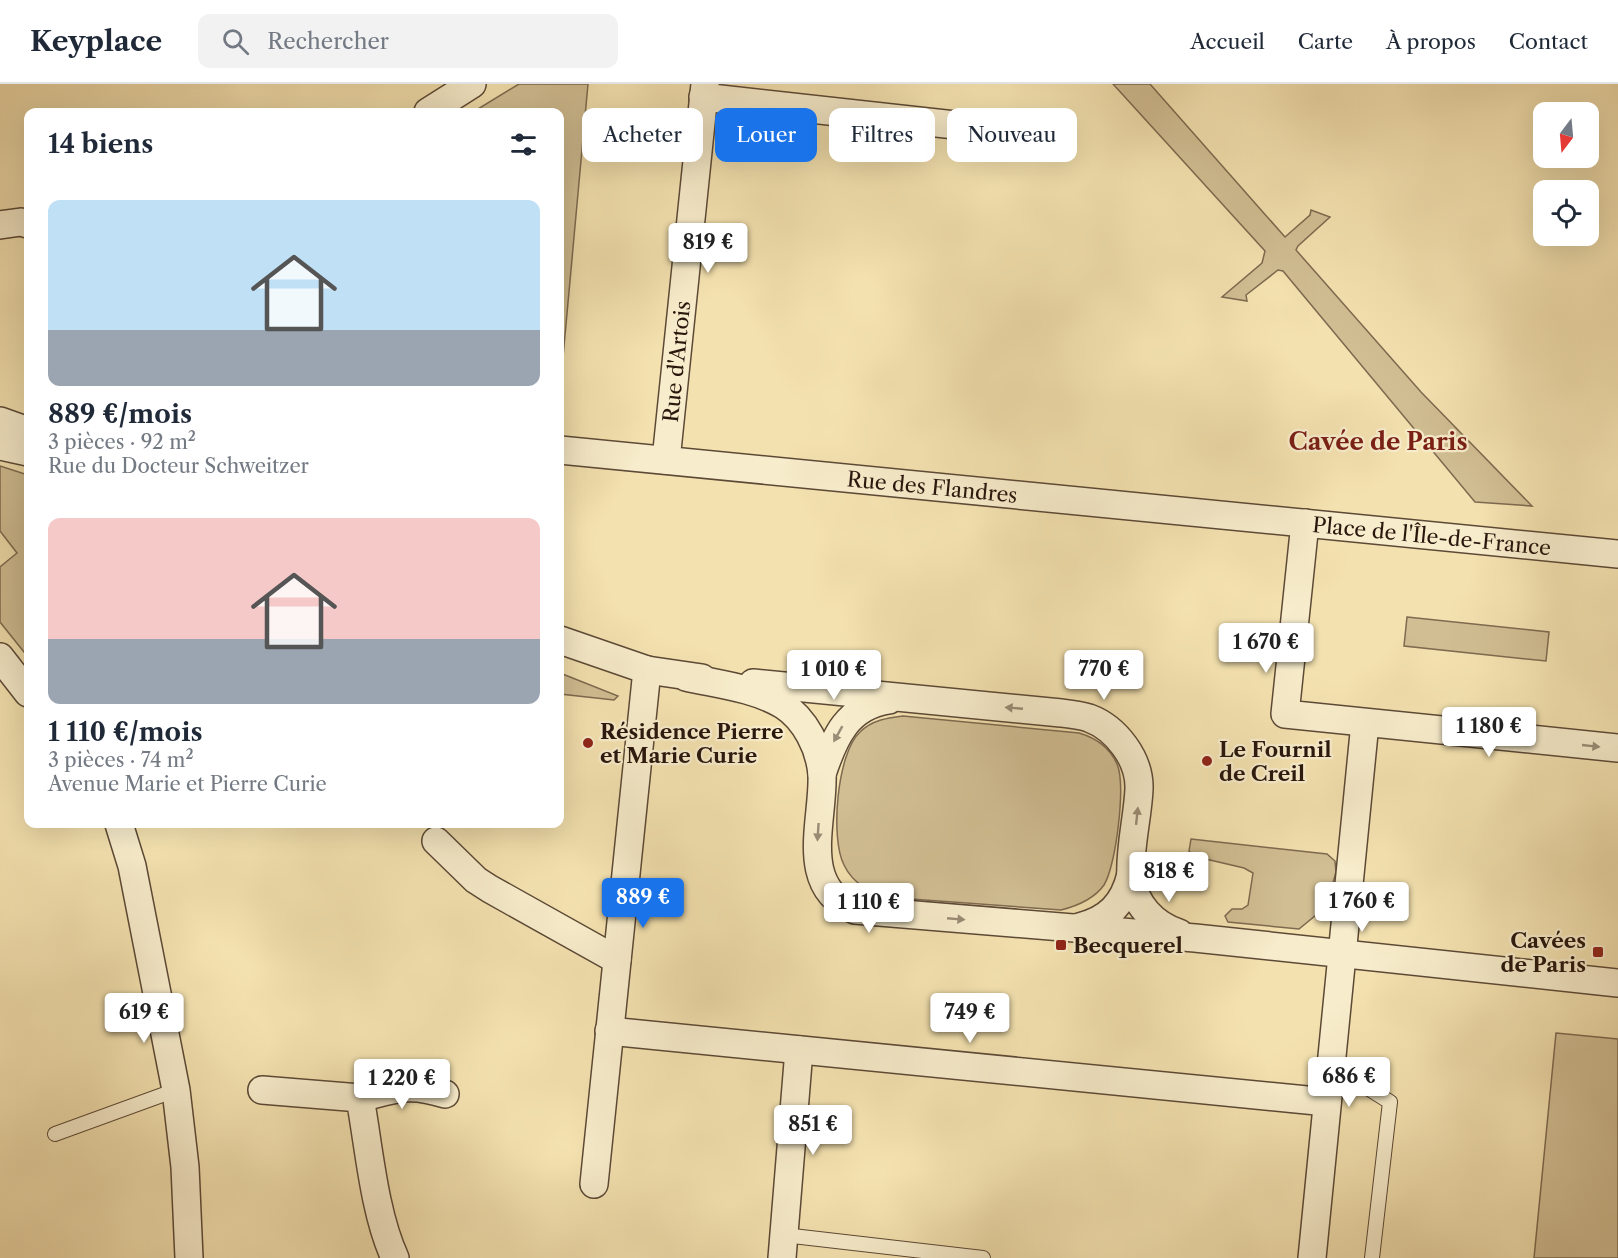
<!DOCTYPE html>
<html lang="fr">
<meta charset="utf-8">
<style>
body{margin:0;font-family:"Libre Caslon Text",serif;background:#f2f2f3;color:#1f2937;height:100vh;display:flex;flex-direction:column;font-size:22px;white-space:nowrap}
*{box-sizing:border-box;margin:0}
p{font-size:20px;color:#747a83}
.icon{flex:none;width:33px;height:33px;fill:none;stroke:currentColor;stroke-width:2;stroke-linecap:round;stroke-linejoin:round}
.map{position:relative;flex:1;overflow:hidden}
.panel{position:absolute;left:24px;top:24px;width:540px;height:720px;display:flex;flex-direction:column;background:#fff;border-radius:12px;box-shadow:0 6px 24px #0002}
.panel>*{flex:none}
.banner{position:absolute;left:582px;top:24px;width:570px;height:54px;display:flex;gap:12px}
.needle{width:39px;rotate:196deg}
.fabs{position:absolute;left:1533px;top:18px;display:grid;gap:12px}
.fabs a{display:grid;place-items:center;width:66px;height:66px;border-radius:12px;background:#fff;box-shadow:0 6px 24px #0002;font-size:30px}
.price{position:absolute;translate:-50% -51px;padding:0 14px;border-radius:6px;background:#fff;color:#222;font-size:20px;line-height:39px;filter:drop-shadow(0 2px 3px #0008)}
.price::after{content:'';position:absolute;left:50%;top:36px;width:18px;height:14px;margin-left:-9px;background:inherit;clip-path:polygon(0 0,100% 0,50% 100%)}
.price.active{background:#1a73e8;color:#fff}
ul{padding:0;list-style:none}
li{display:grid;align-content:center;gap:12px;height:318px;padding:0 24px}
li span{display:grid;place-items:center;height:186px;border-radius:12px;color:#555}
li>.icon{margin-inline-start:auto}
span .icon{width:108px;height:108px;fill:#fffc;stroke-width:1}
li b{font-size:26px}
h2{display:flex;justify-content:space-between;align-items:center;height:72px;padding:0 24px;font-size:26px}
.pill{padding:0 21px;border-radius:12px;background:#fff;box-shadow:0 6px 24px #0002;font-size:21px;line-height:54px}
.pill.active{background:#1a73e8;color:#fff}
header{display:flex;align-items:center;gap:36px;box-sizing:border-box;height:84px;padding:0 30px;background:#fff;border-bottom:2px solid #e0e1e3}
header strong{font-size:28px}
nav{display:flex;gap:33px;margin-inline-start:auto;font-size:21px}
.search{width:420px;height:54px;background:#f2f2f3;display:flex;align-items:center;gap:15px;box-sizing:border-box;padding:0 21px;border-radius:12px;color:#747a83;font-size:22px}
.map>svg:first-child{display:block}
</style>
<header>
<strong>Keyplace</strong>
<div class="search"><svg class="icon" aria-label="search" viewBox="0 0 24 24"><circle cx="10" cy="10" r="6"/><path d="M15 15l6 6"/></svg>Rechercher</div>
<nav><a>Accueil</a><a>Carte</a><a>À propos</a><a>Contact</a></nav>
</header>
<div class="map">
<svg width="1618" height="1174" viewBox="0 0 1618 1174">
<rect width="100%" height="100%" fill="#f3e1af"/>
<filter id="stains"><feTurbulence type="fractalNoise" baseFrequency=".00333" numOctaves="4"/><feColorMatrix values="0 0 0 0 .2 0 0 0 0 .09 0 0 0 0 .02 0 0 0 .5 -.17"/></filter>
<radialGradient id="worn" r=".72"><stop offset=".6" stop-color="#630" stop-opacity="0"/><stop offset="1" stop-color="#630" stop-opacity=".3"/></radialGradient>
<g fill="#d1be93" stroke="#7d6a50" stroke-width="1.5">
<path d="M 519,0 L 588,0 L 560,306 L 560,28 L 473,28 Z"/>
<path d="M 1113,0 L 1150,0 L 1285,153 L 1310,131 L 1311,126 L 1330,133 L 1298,162 L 1296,166 L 1421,308 L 1532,422 L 1475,418 L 1283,187 L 1278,186 L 1246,211 L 1247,217 L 1222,213 L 1262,179 L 1265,167 Z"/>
<path d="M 0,382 L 28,391 L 28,573 L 0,538 L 0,483 L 17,469 L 0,447 Z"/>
<path d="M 1407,533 L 1549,548 L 1546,577 L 1404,562 Z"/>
<path d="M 560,589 L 618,612 L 614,616 L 560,610 Z"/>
<path d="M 903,632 L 1079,649 C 1096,654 1110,664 1117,680 C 1126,701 1116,782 1104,801 C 1094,815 1077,822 1061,826 L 897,814 C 875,811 854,802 844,781 C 830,754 837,669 860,648 C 872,636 887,634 903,632 Z"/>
<path d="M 1191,755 L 1327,770 L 1335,777 L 1336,788 L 1325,827 L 1321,827 L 1299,845 L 1228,838 L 1225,832 L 1232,825 L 1242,825 L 1248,821 L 1253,789 L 1244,784 L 1193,772 L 1189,767 Z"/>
<path d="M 1556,949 L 1618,955 L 1618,1174 L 1534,1174 Z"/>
</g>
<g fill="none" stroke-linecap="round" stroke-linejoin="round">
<defs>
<g id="service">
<path d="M 1331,981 L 1390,1018 L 1372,1174"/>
<path d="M 55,1050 L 176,1006"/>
<path d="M 784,1151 L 983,1174"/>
</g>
<g id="minor">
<path d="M 703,13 L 1000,46"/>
<path d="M 428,28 L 472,0"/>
<path d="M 0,141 L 21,138 L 28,140"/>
<path d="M 0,337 L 28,347"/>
<path d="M 0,362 L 28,368"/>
<path id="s1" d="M 560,366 L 1618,470"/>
<path id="s2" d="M 666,376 L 705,0"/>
<path d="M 1305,439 L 1285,630 L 1618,664"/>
<path d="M 560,556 L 647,586 L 702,594"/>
<path d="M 0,573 L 28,609"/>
<path d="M 686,593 C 717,600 755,604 783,621 C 805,635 820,664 822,691 C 824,736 797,803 855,826 L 1195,854 L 1618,899"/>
<path d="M 753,599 L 1061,629 C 1070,630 1080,631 1089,634 C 1116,644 1140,675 1139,705 C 1138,732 1129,766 1131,793 C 1134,820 1154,841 1179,849"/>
<path d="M 822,690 C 834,654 847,622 889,616"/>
<path d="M 119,740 L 132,782 L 176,1006 L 185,1083 L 189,1174"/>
<path d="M 436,757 L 476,796 L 490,805 L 617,876"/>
<path d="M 1079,843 C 1108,836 1124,820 1131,790"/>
<path d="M 609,947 L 1327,1018"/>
<path d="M 262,1006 L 360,1014 C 369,1063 374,1129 395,1174"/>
<path d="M 360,1014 C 396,1005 408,998 445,1010"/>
<path d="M 594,1100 L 647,586"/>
<path d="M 782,1174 L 799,966"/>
<path d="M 1312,1174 L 1365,639"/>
</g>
</defs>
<use href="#service" stroke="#5c4936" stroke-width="16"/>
<use href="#minor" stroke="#5c4936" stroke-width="30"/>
<use href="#service" stroke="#f7eccb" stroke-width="14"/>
<use href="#minor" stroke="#f7eccb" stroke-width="27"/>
</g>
<defs><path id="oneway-solid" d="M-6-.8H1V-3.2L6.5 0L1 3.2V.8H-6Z" transform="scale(1.5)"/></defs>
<g fill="#9a8c76">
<use href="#oneway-solid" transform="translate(1014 624) rotate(-175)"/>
<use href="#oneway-solid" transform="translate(838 650) rotate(119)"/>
<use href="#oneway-solid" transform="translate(1591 662) rotate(6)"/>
<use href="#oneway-solid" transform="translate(1137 732) rotate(-84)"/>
<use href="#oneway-solid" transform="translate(818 748) rotate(94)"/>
<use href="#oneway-solid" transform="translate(956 835) rotate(5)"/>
</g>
<g fill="#8f2418" stroke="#f7eccb" stroke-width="2">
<circle cx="588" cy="659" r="6"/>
<circle cx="1207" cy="677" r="6"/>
<rect x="1055" y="855" width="12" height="12" rx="3"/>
<rect x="1592" y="862" width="12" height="12" rx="3"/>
</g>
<g text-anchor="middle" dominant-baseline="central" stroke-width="4.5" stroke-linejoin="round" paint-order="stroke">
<g font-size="21" fill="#29160d" stroke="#f7eccb">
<text stroke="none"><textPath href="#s2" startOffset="99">Rue d'Artois</textPath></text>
<text stroke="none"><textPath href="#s1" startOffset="374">Rue des Flandres</textPath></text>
<text stroke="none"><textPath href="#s1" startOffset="876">Place de l'Île-de-France</textPath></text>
</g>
<g font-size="21" font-weight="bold" fill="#29160d" stroke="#f7eccb" text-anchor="start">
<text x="600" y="647">Résidence Pierre<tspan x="600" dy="24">et Marie Curie</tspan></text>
<text x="1219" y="665">Le Fournil<tspan x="1219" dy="24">de Creil</tspan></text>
<text x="1586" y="856" text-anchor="end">Cavées<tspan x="1586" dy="24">de Paris</tspan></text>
<text x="1073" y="861">Becquerel</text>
</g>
<g font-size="24" font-weight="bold" fill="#7a1f14" stroke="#f7eccb">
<text x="1378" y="357">Cavée de Paris</text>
</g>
</g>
<rect width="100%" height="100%" filter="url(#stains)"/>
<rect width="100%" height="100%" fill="url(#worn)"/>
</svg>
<div class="fabs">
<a><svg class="needle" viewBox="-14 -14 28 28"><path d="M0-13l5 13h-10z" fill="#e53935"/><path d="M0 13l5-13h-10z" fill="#747a83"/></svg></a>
<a><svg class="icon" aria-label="locate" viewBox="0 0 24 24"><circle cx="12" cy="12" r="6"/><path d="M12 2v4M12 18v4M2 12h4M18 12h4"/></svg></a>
</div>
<b class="price" style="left:708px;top:190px">819 €</b>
<b class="price" style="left:1266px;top:590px">1 670 €</b>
<b class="price" style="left:834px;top:617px">1 010 €</b>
<b class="price" style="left:1104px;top:617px">770 €</b>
<b class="price" style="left:1489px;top:674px">1 180 €</b>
<b class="price" style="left:1169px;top:819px">818 €</b>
<b class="price active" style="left:643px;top:845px">889 €</b>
<b class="price" style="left:1362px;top:849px">1 760 €</b>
<b class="price" style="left:869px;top:850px">1 110 €</b>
<b class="price" style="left:144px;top:960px">619 €</b>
<b class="price" style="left:970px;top:960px">749 €</b>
<b class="price" style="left:1349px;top:1024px">686 €</b>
<b class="price" style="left:402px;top:1026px">1 220 €</b>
<b class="price" style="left:813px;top:1072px">851 €</b>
<div class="banner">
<a class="pill">Acheter</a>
<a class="pill active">Louer</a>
<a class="pill">Filtres</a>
<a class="pill">Nouveau</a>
</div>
<section class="panel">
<h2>14 biens<svg class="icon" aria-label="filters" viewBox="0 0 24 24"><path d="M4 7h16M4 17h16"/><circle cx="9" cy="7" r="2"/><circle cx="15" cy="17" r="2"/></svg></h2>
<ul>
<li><span style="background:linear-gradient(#bfe0f5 70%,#9aa5b1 0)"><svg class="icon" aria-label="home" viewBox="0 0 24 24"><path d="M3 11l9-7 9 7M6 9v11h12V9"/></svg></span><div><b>889 €/mois</b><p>3 pièces · 92 m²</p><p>Rue du Docteur Schweitzer</p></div></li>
<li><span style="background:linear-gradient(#f6c9c9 65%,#9aa5b1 0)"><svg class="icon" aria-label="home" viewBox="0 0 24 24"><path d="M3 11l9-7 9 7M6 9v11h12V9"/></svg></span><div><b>1 110 €/mois</b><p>3 pièces · 74 m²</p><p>Avenue Marie et Pierre Curie</p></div></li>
</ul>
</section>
</div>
